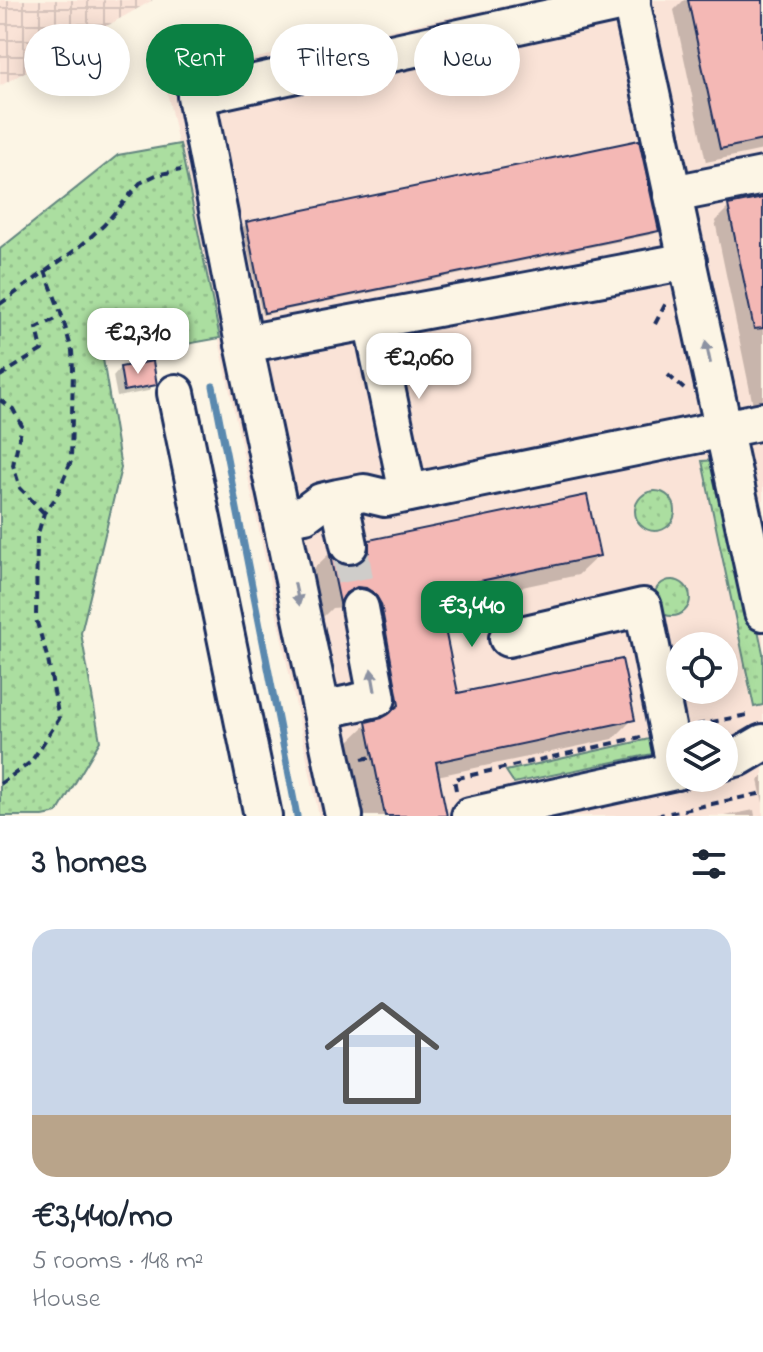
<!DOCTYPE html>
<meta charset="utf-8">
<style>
body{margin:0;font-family:"Indie Flower",sans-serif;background:#f2f2f3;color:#1f2937;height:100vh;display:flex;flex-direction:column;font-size:30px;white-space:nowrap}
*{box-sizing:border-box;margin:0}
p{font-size:26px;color:#747a83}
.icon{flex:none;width:44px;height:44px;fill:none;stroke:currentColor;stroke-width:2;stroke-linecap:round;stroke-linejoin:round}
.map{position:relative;height:816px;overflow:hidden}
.side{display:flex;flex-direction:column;background:#fff;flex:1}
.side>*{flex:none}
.hud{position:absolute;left:24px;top:24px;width:716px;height:72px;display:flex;gap:16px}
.buttons{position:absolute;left:666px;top:632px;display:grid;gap:16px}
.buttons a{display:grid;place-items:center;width:72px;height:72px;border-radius:50%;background:#fff;box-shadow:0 4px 20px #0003;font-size:40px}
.price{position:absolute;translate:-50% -68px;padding:0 18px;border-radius:16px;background:#fff;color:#222;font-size:26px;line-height:52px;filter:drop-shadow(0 2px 4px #0008)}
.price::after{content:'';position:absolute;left:50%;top:48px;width:24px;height:18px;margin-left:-12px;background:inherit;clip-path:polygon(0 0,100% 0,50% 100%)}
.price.selected{background:#0b8043;color:#fff}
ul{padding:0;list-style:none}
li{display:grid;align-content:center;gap:16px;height:424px;padding:0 32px}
li span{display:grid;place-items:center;height:248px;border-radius:24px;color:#555}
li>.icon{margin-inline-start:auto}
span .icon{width:144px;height:144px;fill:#fffc;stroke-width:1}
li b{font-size:34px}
h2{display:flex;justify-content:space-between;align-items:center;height:96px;padding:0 32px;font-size:34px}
.chip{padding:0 28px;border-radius:36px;background:#fff;box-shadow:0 4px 20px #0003;font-size:28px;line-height:72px}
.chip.selected{background:#0b8043;color:#fff}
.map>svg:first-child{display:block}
</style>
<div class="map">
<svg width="763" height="816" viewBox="0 0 763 816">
<defs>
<pattern id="industrial-grid" width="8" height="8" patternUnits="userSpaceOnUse" patternTransform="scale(2)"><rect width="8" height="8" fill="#fae3d7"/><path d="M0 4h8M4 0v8" fill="none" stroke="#d6c3bb"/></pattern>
<pattern id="green-dots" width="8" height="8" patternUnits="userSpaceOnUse" patternTransform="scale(2)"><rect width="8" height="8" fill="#abdea0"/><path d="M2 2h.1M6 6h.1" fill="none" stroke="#93bf8c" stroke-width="1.8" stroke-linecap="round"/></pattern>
</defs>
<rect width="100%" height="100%" fill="#fcf5e5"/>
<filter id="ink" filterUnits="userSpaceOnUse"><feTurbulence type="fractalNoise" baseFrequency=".0125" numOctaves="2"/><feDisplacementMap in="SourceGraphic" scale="16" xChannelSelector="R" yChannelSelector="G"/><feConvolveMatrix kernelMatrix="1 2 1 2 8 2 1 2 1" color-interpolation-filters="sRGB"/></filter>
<g filter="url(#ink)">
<path fill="#fae3d7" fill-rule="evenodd" d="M 534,0 L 763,0 L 763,816 L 319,816 L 164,77 ZM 680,646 L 724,646 L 724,690 L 680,690 ZM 680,734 L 724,734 L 724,778 L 680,778 Z"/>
<path fill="url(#industrial-grid)" d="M 0,0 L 153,0 L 0,86 Z"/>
<g fill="url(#green-dots)" stroke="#63867f" stroke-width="2">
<path d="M 180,144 L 220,338 L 103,359 L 121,468 L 81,633 L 100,741 L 57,813 L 43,816 L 0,816 L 0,249 L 118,155 Z"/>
<path d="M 717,460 L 729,493 L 763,653 L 763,705 L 754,707 L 702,461 Z"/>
<circle cx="655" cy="511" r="20"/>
<circle cx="672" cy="598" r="18"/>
<path d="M 658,737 L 657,753 L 514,783 L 506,771 Z"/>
</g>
<g fill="#0003">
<path d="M 684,0 L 761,0 L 763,150 L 706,162 L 674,10 Z"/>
<path d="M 763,200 L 763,416 L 755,415 L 715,221 L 729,207 Z"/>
<path d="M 247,224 L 657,231 L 654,234 L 262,315 L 243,227 Z"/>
<path d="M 120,368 L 155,383 L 148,391 L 117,397 L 113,376 Z"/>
<path d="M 370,542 L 598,556 L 578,575 L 438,605 L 457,696 L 632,720 L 613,739 L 437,776 L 445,816 L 362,816 L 347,743 L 367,724 L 380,721 L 362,624 L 346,607 L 332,608 L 320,620 L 310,572 L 329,554 L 333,561 L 341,567 L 350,567 L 351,562 Z"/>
<path d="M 763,775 L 763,803 L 758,780 Z"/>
<path d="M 754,810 L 755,816 L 724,816 Z"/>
</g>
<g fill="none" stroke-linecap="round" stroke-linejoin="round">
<path stroke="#5a89af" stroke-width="7" d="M 213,386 L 297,816"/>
</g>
<g fill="#f4b8b5" stroke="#1b2f5e" stroke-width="2">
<path d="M 688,0 L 763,0 L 763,140 L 720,149 Z"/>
<path d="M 639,140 L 659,231 L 264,313 L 246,222 Z"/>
<path d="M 763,198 L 763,328 L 754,329 L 728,205 Z"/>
<path d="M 153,361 L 157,385 L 124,391 L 120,367 Z"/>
<path d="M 587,495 L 600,556 L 437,590 L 458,693 L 622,659 L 635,720 L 436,762 L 447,816 L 385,816 L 366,722 L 382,718 L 399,705 L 381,604 L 375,594 L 366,588 L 357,587 L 346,593 L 340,603 L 329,551 L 334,560 L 342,565 L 354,565 L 362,561 L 369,552 L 369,540 Z"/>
</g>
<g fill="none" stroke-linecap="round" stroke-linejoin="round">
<path stroke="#cfcdca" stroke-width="36" stroke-dasharray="36 18" stroke-linecap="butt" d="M 349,545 L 360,608"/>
<defs>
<g id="minor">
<path d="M 631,1 L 763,612"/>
<path d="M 673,194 L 763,176"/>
<path d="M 372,320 L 408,493"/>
<path d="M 244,344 L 688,261"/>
<path d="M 176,393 L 263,816"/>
<path d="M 343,517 L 349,545"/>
<path d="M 281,518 L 305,514 L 321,502 L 338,498 L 364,493 L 385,498 L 763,421"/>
<path d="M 508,638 L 643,607 L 676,771"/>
<path d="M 322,710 L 377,698 L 360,608"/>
<path d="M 724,761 L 739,757 L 763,743"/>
<path d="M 344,816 L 244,344 L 196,96 L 632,0"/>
<path d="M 470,816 L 680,770"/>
</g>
</defs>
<use href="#minor" stroke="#1b2f5e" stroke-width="42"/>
<g stroke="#1b2f5e" stroke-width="4" stroke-dasharray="8 6" stroke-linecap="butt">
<path d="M 0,304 L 78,248 L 104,225 L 140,183 L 156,175 L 181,170"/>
<path d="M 655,324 L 666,303"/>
<path d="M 668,375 L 684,389"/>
<path d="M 0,376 L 42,350 L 37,328 L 62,316"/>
<path d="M 0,400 L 13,409 L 22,426 L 13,465 L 20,488 L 43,512"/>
<path d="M 697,725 L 747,715"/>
<path d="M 362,759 L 373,757"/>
<path d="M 0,784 L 31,762 L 59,719 L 48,660 L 36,619 L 37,537 L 44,513 L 56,498 L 71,461 L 73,370 L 72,351 L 62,316 L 45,271"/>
<path d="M 456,790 L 454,779 L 641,737"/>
<path d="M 656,816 L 763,793"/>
</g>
<use href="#minor" stroke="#fcf5e5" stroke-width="36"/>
</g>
<defs><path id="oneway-solid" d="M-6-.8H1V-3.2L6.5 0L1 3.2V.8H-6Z" transform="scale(2)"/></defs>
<g fill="#8c92a2">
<use href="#oneway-solid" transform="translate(708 352) rotate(-102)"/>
<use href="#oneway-solid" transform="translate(297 594) rotate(78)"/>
<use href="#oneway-solid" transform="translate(373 680) rotate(-100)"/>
</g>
</g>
</svg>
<div class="buttons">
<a><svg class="icon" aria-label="locate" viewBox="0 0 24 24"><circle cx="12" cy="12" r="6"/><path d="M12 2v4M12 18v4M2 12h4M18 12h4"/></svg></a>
<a><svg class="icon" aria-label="layers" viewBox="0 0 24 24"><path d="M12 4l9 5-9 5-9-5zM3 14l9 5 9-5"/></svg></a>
</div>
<b class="price" style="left:138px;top:376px">€2,310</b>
<b class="price" style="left:419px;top:401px">€2,060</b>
<b class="price selected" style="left:472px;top:649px">€3,440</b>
<div class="hud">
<a class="chip">Buy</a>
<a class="chip selected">Rent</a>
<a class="chip">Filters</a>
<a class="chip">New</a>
</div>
</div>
<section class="side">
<h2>3 homes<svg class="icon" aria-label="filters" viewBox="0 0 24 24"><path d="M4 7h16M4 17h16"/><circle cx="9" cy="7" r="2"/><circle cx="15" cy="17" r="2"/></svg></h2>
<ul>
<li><span style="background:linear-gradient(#c9d6e8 75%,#b9a48a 0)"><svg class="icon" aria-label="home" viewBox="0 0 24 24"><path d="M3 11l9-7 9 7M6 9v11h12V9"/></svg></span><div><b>€3,440/mo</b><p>5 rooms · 148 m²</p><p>House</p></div></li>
</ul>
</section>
